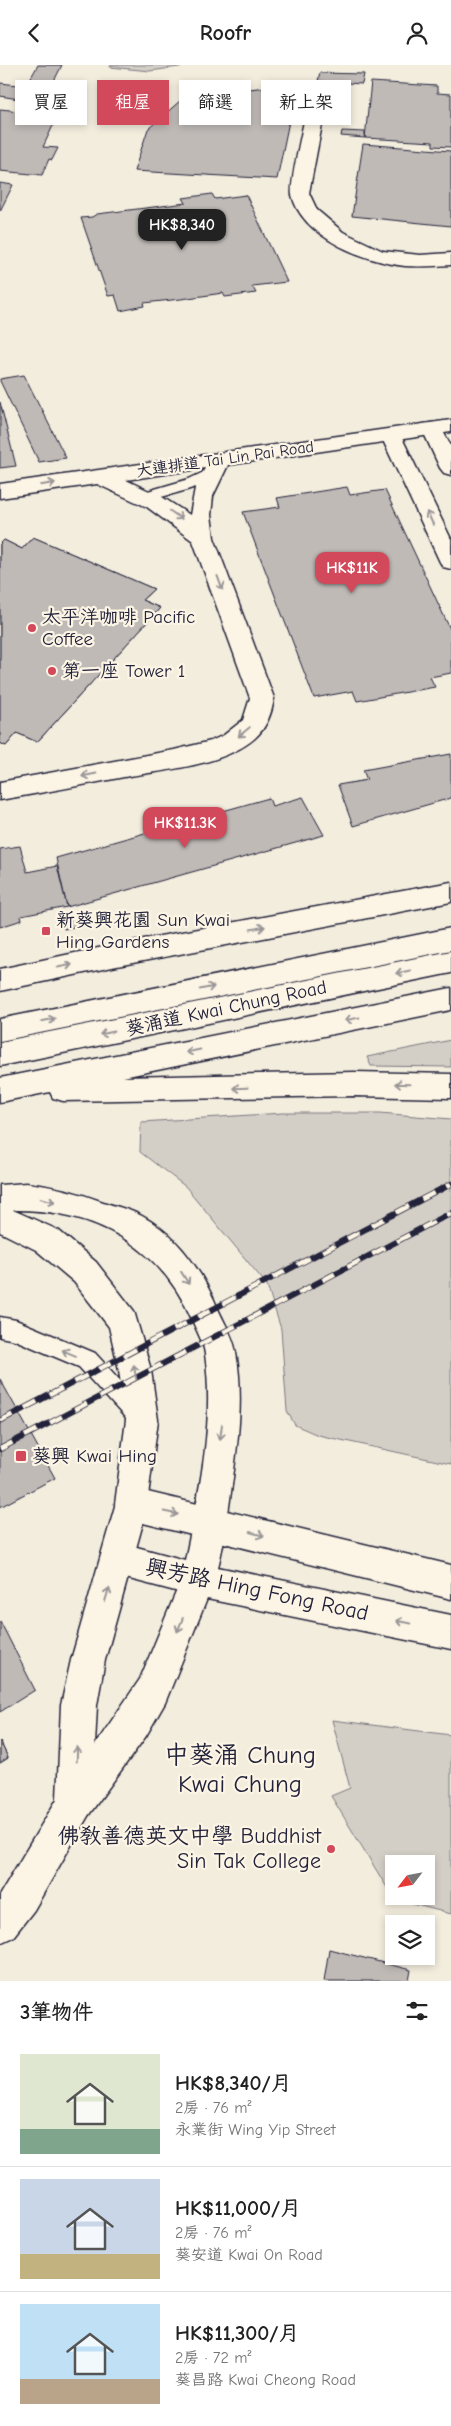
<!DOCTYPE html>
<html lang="zh-TW">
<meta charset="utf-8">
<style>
body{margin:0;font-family:"Comic Neue","LXGW WenKai TC",sans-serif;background:#f2f2f2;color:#222;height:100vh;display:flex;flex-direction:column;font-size:19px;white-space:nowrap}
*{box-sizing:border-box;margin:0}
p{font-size:16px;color:#767676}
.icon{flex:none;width:28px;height:28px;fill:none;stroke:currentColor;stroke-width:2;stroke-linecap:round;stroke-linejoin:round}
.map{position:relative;height:1916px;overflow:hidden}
.details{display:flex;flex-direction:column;background:#fff;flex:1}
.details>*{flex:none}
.top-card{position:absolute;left:15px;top:15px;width:421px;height:45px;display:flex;gap:10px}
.needle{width:32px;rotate:238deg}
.controls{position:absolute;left:385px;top:1790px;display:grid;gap:10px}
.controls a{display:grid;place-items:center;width:50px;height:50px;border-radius:0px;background:#fff;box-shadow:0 2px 8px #0003;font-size:25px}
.price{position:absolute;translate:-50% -42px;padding:0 11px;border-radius:10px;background:#d1495b;color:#fff;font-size:16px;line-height:32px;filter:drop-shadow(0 1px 2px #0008)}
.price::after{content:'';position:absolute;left:50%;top:30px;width:15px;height:11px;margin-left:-8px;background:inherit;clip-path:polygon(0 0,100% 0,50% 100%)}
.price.current{background:#222;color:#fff}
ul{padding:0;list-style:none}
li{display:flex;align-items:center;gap:15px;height:125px;padding:0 20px}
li+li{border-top:1px solid #e0e0e0}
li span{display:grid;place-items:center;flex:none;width:140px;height:100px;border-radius:0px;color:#555}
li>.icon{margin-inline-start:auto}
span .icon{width:60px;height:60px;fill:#fffc;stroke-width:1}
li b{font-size:21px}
h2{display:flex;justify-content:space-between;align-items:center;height:60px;padding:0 20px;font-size:21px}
.pill{padding:0 18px;border-radius:0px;background:#fff;box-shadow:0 2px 8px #0003;font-size:18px;line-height:45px}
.pill.current{background:#d1495b;color:#fff}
header{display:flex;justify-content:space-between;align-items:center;height:65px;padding:0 20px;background:#fff;font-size:22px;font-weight:800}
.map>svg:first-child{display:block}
</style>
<header><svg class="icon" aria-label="back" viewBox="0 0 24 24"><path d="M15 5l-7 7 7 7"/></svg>Roofr<svg class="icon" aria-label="person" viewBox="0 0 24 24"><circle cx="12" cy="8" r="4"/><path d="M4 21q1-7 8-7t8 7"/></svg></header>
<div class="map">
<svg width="451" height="1916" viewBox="0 0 451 1916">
<rect width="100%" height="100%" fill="#f3edde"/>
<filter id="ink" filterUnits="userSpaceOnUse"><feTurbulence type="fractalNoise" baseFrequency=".02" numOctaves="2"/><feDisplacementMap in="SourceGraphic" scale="10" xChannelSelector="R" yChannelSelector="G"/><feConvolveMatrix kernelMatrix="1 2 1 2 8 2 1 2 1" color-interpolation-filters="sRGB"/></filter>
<g filter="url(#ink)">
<g fill="#d4cfc6" stroke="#7b7880" fill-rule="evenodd">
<path d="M 111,0 L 193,0 L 150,6 L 110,2 Z"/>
<path d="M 451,975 L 451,1002 L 371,1001 L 367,992 Z"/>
<path d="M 283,1048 L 380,1048 L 451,1054 L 451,1399 L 318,1370 L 295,1360 L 287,1346 L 281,1264 L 267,1220 L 186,1122 L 140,1087 L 141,1057 Z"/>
<path d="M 332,1655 L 451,1670 L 451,1849 L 394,1834 L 331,1731 L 350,1723 ZM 394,1799 L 426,1799 L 426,1831 L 394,1831 Z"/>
</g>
<g fill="#bfbab6" stroke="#22223b">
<path d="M 38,0 L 62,0 L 43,38 L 0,31 L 0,18 L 26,21 Z"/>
<path d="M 320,8 L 364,9 L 362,19 L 318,16 Z"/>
<path d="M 371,17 L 437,21 L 437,28 L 451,29 L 451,82 L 433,81 L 433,77 L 365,73 Z"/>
<path d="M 274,21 L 272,30 L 282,31 L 292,42 L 277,114 L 134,106 L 148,64 L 189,28 L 208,29 L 212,24 L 233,26 Z"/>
<path d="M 0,44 L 58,50 L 43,82 L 58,83 L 52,95 L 49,94 L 42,110 L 0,106 Z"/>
<path d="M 342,66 L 365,67 L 365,73 L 341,71 Z"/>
<path d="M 363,79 L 451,86 L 451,161 L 352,151 Z"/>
<path d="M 0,118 L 13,120 L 0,146 Z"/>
<path d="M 212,129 L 215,134 L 246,130 L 287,217 L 252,221 L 256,228 L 225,232 L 223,228 L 181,234 L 144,238 L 145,241 L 120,246 L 115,230 L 108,231 L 81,153 L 92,152 L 97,149 L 186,138 L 183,133 Z"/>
<path d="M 24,310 L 66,393 L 39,397 L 0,316 L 0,314 Z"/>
<path d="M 0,337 L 16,401 L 0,403 Z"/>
<path d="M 347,422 L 350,430 L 385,425 L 451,566 L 451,608 L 430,612 L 435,622 L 357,636 L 353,626 L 314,633 L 243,447 L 280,442 L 277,433 Z"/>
<path d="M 33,472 L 154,524 L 142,535 L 160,543 L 37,677 L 17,668 L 6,681 L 0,678 L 0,479 L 4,475 L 22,484 Z"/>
<path d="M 33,472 L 154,524 L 142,535 L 160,543 L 37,677 L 17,668 L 6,681 L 0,678 L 0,479 L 4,475 L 22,484 Z"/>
<path d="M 451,689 L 451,733 L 353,761 L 338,720 L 367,715 L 363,705 Z"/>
<path d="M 303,732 L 324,770 L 67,842 L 56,793 L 269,733 L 272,741 Z"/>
<path d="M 20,781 L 27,807 L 57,801 L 67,842 L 21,851 L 22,855 L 0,862 L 0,784 Z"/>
<path d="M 87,853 L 89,859 L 64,864 L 62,859 Z"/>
<path d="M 0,1314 L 55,1413 L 0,1442 Z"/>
<path d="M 0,1556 L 35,1625 L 0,1647 Z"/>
<path d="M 0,1676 L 8,1693 L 0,1698 Z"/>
<path d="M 0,1676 L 8,1693 L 0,1698 Z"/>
<path d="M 329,1884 L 411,1905 L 409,1916 L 324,1916 Z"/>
</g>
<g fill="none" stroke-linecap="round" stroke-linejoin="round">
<defs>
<g id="service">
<path d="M 212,403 L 219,408 C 210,422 163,431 146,436 L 139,431 L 141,428 L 189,414 Z"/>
<path d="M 0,1252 L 16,1255 L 95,1288 L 148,1346 L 151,1353 L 148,1360 L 140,1364 L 132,1360 L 79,1302 L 15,1275 L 0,1272 Z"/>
</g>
<path id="minor" d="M 318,28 L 324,29 L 327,33 L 309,128 L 317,145 L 343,167 L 383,186 L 420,190 L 451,188 L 451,200 C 436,201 421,202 405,201 C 367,197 302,173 292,130 C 289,119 306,49 309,33 L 312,29 Z"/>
<g id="tertiary">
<path d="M 451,355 L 451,367 L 228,400 L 213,431 L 211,450 L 214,473 L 274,633 C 272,648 266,663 255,673 C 223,701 164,705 124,712 C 83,720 41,728 0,735 L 0,717 L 174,685 L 211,676 L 224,670 L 243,655 L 250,633 L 193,476 L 147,442 L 97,419 L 0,433 L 0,419 ZM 205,403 L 195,423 L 190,450 L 162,432 L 126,415 Z"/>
<path d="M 26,1118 C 54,1121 80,1128 106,1138 C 118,1142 131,1145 142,1151 C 179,1171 203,1208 219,1246 C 225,1259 234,1273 236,1288 C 244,1331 238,1377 232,1420 C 227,1455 223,1494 210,1527 L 198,1532 L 118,1511 L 106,1506 L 101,1494 L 106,1482 L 118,1477 L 185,1495 C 199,1428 215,1357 205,1289 C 204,1278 197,1267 193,1257 C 161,1180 94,1144 13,1145 L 58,1165 L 96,1197 L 134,1246 L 151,1305 L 158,1355 L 147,1439 L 143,1451 L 131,1455 L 119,1451 L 115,1439 L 126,1355 L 119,1305 L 109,1262 L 74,1217 L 36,1185 L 0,1167 L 0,1120 Z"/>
</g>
<g id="secondary">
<path d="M 432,358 L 439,359 L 451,381 L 451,410 L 444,408 L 440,403 L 422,364 L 425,359 Z"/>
<path d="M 391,364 L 398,366 L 401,371 L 451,474 L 451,504 L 443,502 L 440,497 L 381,371 L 384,366 Z"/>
<path d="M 451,817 L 451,837 L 117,901 L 0,926 L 0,904 L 117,879 Z"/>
<path d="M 451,923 L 451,945 L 123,1012 L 354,1007 L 451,1009 L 451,1033 L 354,1031 L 63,1036 L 53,1033 L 50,1027 L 0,1037 L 0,1013 Z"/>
<path d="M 131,1423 L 451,1500 L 451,1534 L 143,1458 L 105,1595 L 97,1640 L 95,1680 L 140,1614 L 186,1503 L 198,1498 L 451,1550 L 451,1584 L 207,1534 L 165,1638 L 146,1671 L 88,1751 L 34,1845 L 13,1872 L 0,1878 L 0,1829 L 57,1734 L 61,1640 L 71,1595 L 119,1427 Z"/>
</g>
<g id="primary">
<path d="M 451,863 L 451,885 L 0,976 L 0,954 Z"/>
<path d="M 451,886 L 451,908 L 0,1001 L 0,977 Z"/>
</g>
</defs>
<use href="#service" stroke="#22223b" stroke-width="3"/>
<use href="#minor" stroke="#22223b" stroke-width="3"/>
<use href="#tertiary" stroke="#22223b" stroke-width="3"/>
<use href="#secondary" stroke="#22223b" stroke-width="3"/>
<use href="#primary" stroke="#22223b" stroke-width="3"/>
<use href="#service" fill="#fcf5e5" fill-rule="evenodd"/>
<use href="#minor" fill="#fcf5e5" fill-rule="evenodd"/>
<use href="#tertiary" fill="#fcf5e5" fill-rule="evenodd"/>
<use href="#secondary" fill="#fcf5e5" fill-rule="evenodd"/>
<use href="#primary" fill="#fcf5e5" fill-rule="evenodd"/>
<defs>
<g id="rail">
<path d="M 0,1356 L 451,1119"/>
<path d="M 0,1384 L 451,1148"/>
</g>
</defs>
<use href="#rail" stroke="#22223b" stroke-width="6"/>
<use href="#rail" stroke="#fcf5e5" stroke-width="4.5" stroke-dasharray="14" stroke-linecap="butt"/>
</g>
<defs><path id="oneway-shaft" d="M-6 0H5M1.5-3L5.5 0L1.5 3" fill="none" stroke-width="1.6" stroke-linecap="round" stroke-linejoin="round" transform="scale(1.25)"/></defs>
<g stroke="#9a9698">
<use href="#oneway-shaft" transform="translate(48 419) rotate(-9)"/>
<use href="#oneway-shaft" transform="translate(176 450) rotate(35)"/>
<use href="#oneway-shaft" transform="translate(430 453) rotate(-115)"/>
<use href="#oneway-shaft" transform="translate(220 518) rotate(70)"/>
<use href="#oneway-shaft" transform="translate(244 667) rotate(140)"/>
<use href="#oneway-shaft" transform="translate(89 710) rotate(169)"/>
<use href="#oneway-shaft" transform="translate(258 863) rotate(-11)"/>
<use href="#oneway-shaft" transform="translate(65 901) rotate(-12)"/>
<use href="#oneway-shaft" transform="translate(403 907) rotate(168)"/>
<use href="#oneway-shaft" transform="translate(207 923) rotate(-11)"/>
<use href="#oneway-shaft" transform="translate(352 954) rotate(169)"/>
<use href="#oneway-shaft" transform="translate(48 955) rotate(-11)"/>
<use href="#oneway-shaft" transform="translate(107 968) rotate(168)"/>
<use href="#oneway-shaft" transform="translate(193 986) rotate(169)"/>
<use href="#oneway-shaft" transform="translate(402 1019) rotate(-178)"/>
<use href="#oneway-shaft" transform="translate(240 1023) rotate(178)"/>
<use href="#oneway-shaft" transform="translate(48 1135) rotate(13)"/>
<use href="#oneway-shaft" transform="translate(185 1213) rotate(58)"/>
<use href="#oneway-shaft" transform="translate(69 1288) rotate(-157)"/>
<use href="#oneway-shaft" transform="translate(135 1307) rotate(-100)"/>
<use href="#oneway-shaft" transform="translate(221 1367) rotate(97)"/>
<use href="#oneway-shaft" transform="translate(171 1448) rotate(12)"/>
<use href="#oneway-shaft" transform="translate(257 1469) rotate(15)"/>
<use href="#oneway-shaft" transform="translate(107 1530) rotate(-73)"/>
<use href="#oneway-shaft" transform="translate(403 1557) rotate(-168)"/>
<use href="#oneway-shaft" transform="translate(180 1560) rotate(112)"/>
<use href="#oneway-shaft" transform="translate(77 1689) rotate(-88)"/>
</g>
</g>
<g fill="#d1495b" stroke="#fcf5e5" stroke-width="2">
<circle cx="32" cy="563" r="5"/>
<circle cx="52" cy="606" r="5"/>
<rect x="41" y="861" width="10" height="10" rx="2.5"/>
<rect x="15" y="1385" width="12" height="12" rx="2.5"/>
<circle cx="331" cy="1784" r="5"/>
</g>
<g text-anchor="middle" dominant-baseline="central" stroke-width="4.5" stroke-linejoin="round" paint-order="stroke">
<g font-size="16" fill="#22223b" stroke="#fcf5e5">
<text transform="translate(225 394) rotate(-8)">大連排道 Tai Lin Pai Road</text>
</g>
<g font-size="19" fill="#22223b" stroke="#fcf5e5" text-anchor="start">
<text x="42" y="552">太平洋咖啡 Pacific<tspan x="42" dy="22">Coffee</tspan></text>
<text x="62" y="606">第一座 Tower 1</text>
<text x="56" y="855">新葵興花園 Sun Kwai<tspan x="56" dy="22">Hing Gardens</tspan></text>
<text x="32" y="1391">葵興 Kwai Hing</text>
</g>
<g font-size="19" fill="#22223b" stroke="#fcf5e5">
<text transform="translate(226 943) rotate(-12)">葵涌道 Kwai Chung Road</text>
</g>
<g font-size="22" fill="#22223b" stroke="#fcf5e5">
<text transform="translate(257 1525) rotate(12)">興芳路 Hing Fong Road</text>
</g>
<g font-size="22" fill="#22223b" stroke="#fcf5e5" text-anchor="end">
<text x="321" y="1771">佛教善德英文中學 Buddhist<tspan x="321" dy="25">Sin Tak College</tspan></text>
</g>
<g font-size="25" fill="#22223b" stroke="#fcf5e5">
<text x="240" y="1689">中葵涌 Chung<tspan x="240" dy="29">Kwai Chung</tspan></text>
</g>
</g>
</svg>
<div class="controls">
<a><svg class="needle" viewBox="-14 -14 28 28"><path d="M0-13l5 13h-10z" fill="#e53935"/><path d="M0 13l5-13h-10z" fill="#767676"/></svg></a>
<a><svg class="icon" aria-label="layers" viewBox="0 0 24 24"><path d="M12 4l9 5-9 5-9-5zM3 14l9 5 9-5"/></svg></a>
</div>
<b class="price current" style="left:182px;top:186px">HK$8,340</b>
<b class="price" style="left:352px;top:529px">HK$11K</b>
<b class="price" style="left:185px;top:784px">HK$11.3K</b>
<div class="top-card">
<a class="pill">買屋</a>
<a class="pill current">租屋</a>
<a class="pill">篩選</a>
<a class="pill">新上架</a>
</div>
</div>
<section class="details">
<h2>3筆物件<svg class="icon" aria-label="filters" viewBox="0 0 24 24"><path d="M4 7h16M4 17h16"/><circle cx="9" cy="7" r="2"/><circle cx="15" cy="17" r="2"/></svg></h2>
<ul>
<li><span style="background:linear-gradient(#dfe7d0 75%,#7fa58c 0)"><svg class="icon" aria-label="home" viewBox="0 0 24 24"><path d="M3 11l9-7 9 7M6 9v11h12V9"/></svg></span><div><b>HK$8,340/月</b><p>2房 · 76 m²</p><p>永業街 Wing Yip Street</p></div></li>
<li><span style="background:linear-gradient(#c9d6e8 75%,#c2b280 0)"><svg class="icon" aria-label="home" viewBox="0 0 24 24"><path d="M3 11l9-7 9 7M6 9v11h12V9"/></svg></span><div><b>HK$11,000/月</b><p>2房 · 76 m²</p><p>葵安道 Kwai On Road</p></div></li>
<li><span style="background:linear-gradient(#bfe0f5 75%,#b9a48a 0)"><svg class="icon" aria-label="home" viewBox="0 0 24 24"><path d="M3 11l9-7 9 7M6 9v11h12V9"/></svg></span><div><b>HK$11,300/月</b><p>2房 · 72 m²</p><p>葵昌路 Kwai Cheong Road</p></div></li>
</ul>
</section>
